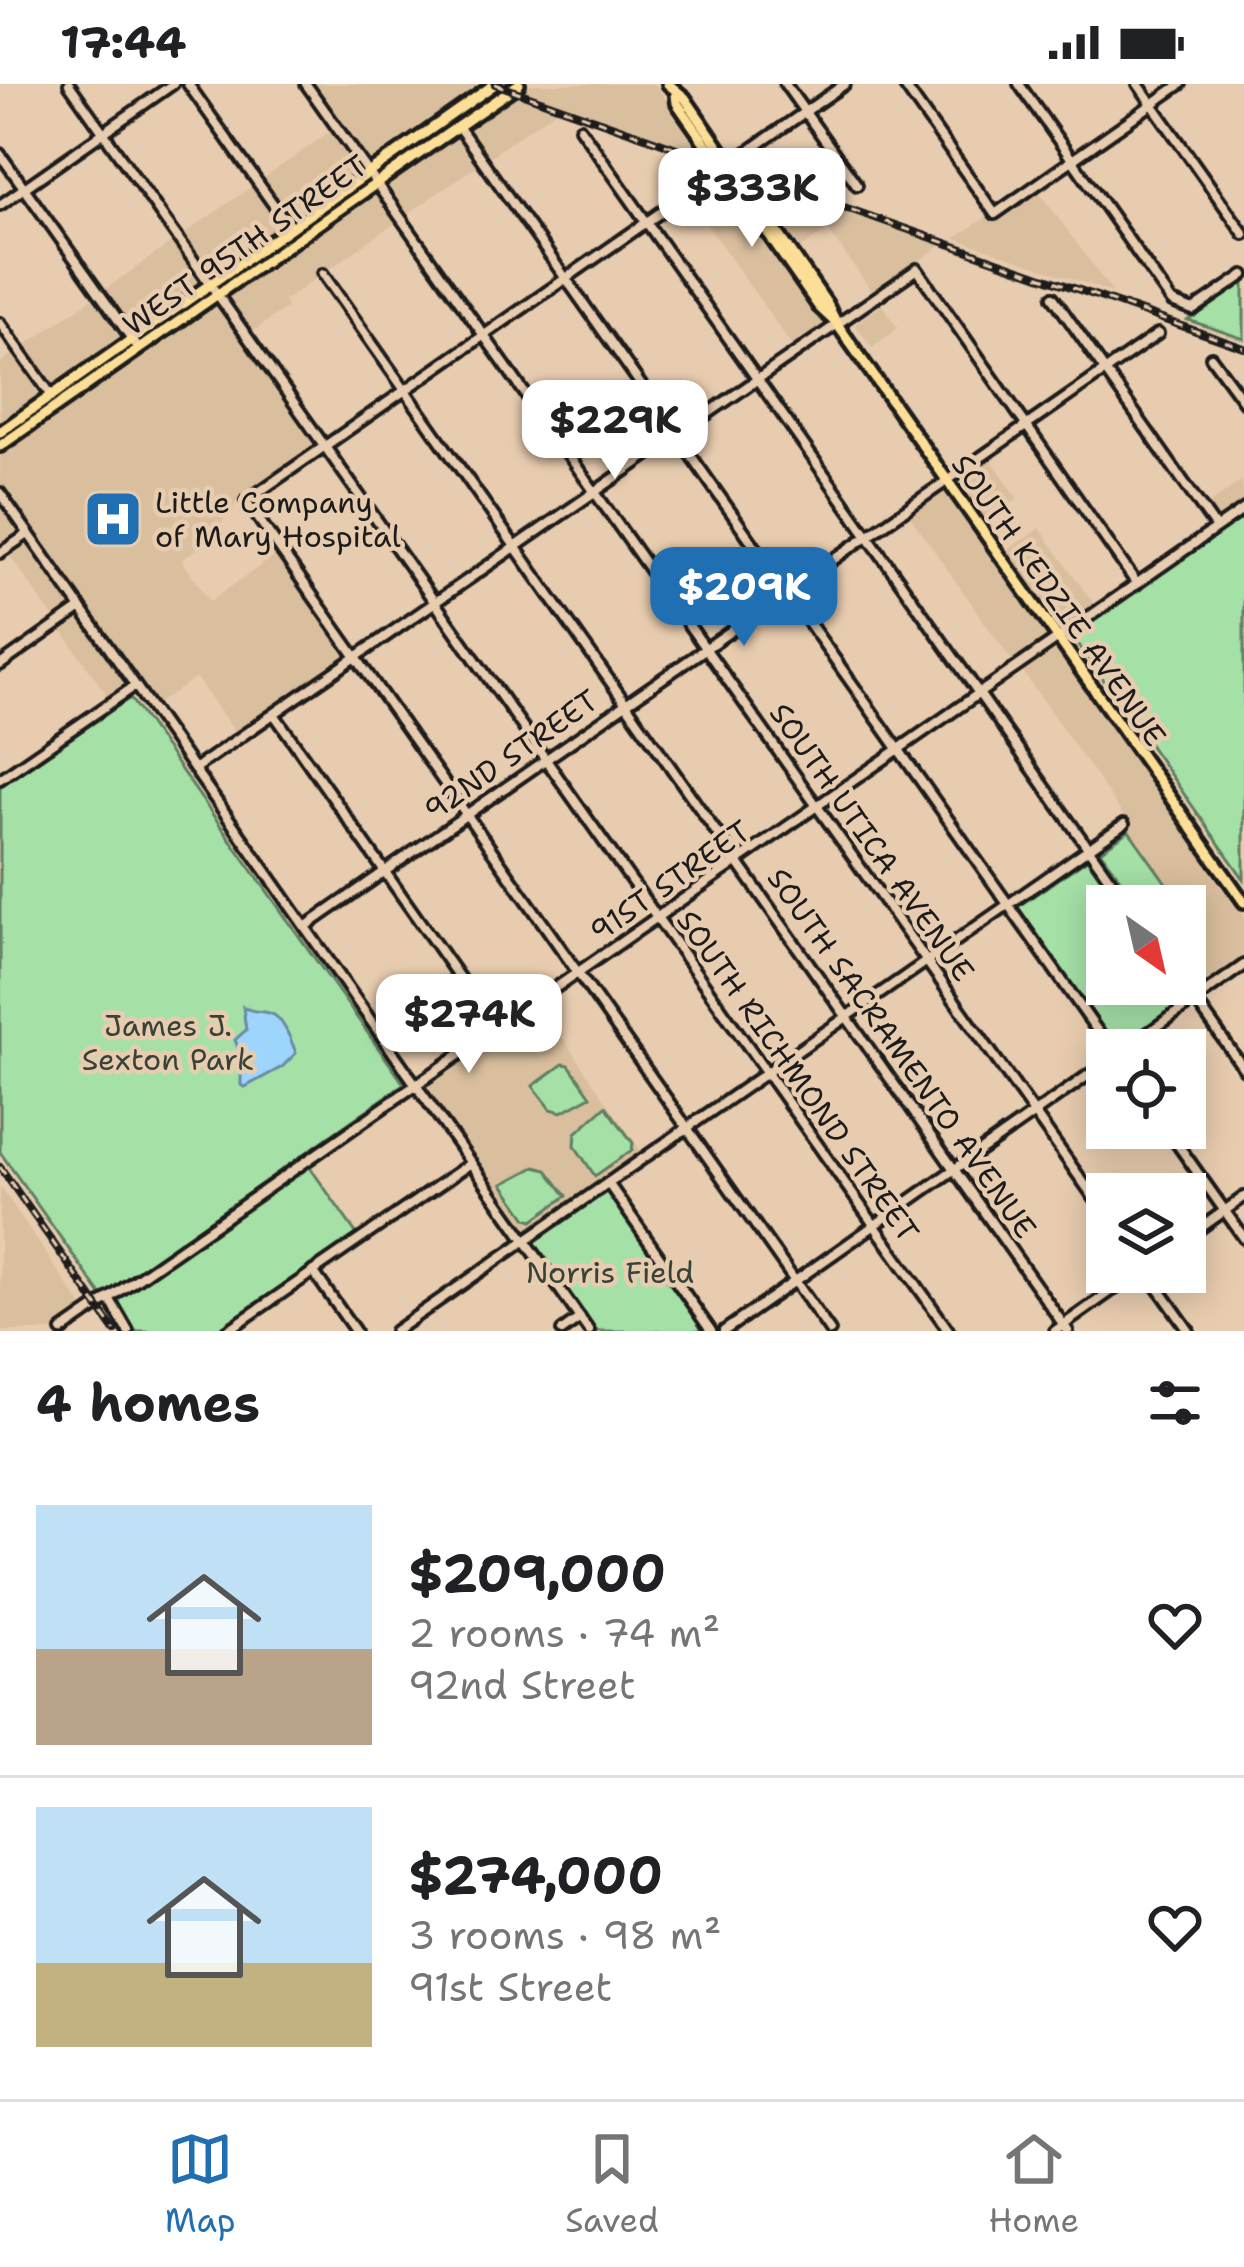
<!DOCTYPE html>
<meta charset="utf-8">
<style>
body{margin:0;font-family:"Shantell Sans",sans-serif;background:#f2f2f2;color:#202124;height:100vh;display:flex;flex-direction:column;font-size:45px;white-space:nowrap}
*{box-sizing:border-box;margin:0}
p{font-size:39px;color:#757577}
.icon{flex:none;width:66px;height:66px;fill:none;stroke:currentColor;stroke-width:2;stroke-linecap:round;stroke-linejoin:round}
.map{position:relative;height:1247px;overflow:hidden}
.side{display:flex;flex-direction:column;background:#fff;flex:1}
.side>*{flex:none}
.needle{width:78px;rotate:146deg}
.buttons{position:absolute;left:1086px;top:801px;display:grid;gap:24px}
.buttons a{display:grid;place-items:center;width:120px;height:120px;border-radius:0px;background:#fff;box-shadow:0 6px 30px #0003;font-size:60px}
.price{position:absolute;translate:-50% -102px;padding:0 27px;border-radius:24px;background:#fff;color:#222;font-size:39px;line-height:78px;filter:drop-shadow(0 3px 6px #0008)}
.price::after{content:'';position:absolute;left:50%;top:72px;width:36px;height:27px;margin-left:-18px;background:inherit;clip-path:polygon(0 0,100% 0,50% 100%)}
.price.active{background:#1f6fb2;color:#fff}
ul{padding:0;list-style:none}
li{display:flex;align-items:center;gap:36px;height:300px;padding:0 36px}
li+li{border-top:3px solid #e0e0e0}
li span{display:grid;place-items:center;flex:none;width:336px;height:240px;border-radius:0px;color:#555}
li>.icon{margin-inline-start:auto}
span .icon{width:144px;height:144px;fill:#fffc;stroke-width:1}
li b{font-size:51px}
h2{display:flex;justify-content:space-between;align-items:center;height:144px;padding:0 36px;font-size:51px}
.status{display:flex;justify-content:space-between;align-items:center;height:84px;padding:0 60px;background:#fff;direction:ltr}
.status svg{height:33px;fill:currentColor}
.tabs{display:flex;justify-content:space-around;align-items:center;height:168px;border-top:3px solid #e0e0e0;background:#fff;font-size:33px;color:#757577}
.tabs a{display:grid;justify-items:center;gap:6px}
.tabs .active{color:#1f6fb2}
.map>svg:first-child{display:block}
</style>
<div class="status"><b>17:44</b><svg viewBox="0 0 49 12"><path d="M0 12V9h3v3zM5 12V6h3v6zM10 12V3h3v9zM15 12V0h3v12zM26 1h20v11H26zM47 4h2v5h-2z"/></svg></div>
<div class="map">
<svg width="1244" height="1247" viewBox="0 0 1244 1247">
<rect width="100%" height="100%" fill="#e8ccaf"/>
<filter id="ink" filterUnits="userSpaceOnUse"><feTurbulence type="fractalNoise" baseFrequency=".00833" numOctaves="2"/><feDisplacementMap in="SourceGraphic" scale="24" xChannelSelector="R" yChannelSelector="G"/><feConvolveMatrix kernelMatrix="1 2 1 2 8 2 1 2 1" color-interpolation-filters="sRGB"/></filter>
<g filter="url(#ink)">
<g fill="#dabf9e">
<path d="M 314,0 L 486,0 L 0,338 L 0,279 L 341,40 Z"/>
<path d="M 529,0 L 655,0 L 708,70 L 709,79 L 556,26 L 284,217 L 287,223 L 251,249 L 225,212 Z"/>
<path d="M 746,92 L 806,113 L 942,161 L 873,209 L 828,146 L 801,164 Z"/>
<path d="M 717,95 L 727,97 L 824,241 L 794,265 L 689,115 Z"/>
<path d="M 1038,106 L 1113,209 L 955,154 L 989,131 L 994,137 Z"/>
<path d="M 879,217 L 898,244 L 872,264 L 855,240 L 879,223 Z"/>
<path d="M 216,219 L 316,358 L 315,363 L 240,414 L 212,453 L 182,476 L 210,517 L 276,471 L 348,573 L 237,651 L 196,594 L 155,621 L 135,592 L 107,611 L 4,463 L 0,465 L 0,369 Z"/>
<path d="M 991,375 L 1018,414 L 984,437 L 957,398 Z"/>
<path d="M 1242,396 L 1244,420 L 1218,438 L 1206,422 Z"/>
<path d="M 945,405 L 1049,556 L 1014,580 L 909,431 Z"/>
<path d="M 1040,444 L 1096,523 L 1062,546 L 1006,467 Z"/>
<path d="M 1055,564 L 1244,828 L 1244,876 L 1199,908 L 1185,889 L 1185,822 L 1137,822 L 1098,768 L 1132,744 L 1022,587 Z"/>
<path d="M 540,921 L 642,1069 L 527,1149 L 424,1001 Z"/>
<path d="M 0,1102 L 84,1225 L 52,1247 L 0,1247 Z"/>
</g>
<g fill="#a5e1a7" stroke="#607e62" stroke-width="3">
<path d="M 1244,198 L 1244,255 L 1188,236 Z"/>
<path d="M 1244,432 L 1244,795 L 1074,554 L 1086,541 Z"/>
<path d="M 130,614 L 404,1000 L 102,1212 L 0,1068 L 0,703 Z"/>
<path d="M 1129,747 L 1181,820 L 1179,822 L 1140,822 L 1100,767 Z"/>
<path d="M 1087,775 L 1120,822 L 1107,822 L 1107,900 L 1176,900 L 1187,916 L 1117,966 L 1016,824 Z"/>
<path d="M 563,980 L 569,981 L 591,1012 L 562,1028 L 551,1025 L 533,1002 Z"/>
<path d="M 606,1022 L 633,1059 L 632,1066 L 595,1092 L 575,1062 L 576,1049 Z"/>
<path d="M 309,1082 L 358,1152 L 221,1247 L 132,1247 L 117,1215 Z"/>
<path d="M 535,1083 L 547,1086 L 567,1112 L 533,1136 L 527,1134 L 503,1100 Z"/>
<path d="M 607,1105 L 706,1247 L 595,1247 L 533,1158 Z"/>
</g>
<path fill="#9dd5fc" stroke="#698ba2" stroke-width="3" d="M 243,923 C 254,930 264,925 274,931 C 284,937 292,958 296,969 L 282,983 L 245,1003 L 241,1001 L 241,971 L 235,956 L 246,946 Z"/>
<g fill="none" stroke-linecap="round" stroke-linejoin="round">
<defs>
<g id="minor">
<path d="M 69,0 L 949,1247"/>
<path d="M 188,0 L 290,144"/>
<path d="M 306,0 L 1107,1132"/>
<path d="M 785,0 L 857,101"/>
<path d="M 903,0 L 995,130 L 1181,0"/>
<path d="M 1019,0 L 1172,218 L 1193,226 L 1244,191"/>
<path d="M 1138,0 L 1244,150"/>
<path d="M 458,42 L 1111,966"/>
<path d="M 580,44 L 1129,822"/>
<path d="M 0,70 L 139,265"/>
<path d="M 0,121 L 173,0"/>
<path d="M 323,190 L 1068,1247"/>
<path d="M 1053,213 L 1216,444"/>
<path d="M 0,239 L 52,312"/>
<path d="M 1211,273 L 1244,318"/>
<path d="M 0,409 L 589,1247"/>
<path d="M 0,469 L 28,450"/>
<path d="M 0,581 L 81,524"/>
<path d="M 274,630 L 496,946"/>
<path d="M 194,685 L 917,185 L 1137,500"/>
<path d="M 0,695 L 135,602"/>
<path d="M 305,843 L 1158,250"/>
<path d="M 1184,900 L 1244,985"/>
<path d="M 1124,966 L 1244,881"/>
<path d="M 1166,1044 L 1244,1154"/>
<path d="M 608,1099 L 711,1247"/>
<path d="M 1185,1155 L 1244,1113"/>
<path d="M 313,1187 L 355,1247"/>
<path d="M 1147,1188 L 1189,1247"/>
<path d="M 109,1214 L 128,1247"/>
<path d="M 62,1247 L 1244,425"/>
<path d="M 227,1247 L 471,1079"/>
<path d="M 395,1247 L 1124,740"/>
<path d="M 562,1247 L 580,1234"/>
<path d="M 724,1247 L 1107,978"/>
<path d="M 830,1247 L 246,417 L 845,0"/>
<path d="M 1055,1247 L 1138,1188"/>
</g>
<g id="major">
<path d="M 668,0 L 685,14 L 827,220 L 837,240 L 1244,818"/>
<path d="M 676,11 L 677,19 L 819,223 L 833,236"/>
<path d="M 0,348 L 495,0"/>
<path d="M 0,362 L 519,0"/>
</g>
</defs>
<use href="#minor" stroke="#1c1c1c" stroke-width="16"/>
<use href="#major" stroke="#1c1c1c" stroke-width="18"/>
<use href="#minor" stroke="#e8ccaf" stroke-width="8"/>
<use href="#major" stroke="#fcde96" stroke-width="9"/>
<defs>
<g id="rail">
<path d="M 495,0 L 1244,264"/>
<path d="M 0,1083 L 115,1247"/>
</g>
</defs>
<use href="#rail" stroke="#1c1c1c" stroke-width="8"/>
<use href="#rail" stroke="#e8ccaf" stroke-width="3" stroke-dasharray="9" stroke-linecap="butt"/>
</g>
</g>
<defs>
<symbol id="hospital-square" viewBox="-11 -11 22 22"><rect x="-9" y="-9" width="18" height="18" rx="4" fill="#1f6fb2" stroke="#e8ccaf"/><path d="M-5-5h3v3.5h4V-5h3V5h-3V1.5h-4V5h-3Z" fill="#fff"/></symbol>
</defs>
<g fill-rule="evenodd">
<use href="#hospital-square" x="80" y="402" width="66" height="66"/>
</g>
<g text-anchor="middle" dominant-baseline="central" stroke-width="9" stroke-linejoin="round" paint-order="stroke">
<g font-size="30" fill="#1c1c1c" stroke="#e8ccaf">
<text transform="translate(245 161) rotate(-35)">WEST 95TH STREET</text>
<text transform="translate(1059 516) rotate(55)">SOUTH KEDZIE AVENUE</text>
<text transform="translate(511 671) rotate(-35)">92ND STREET</text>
<text transform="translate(872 758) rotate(55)">SOUTH UTICA AVENUE</text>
<text transform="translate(670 797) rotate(-35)">91ST STREET</text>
<text transform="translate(902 969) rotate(55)">SOUTH SACRAMENTO AVENUE</text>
<text transform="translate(798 992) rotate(55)">SOUTH RICHMOND STREET</text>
</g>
<g font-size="30" fill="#1c1c1c" stroke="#e8ccaf" text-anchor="start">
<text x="155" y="418">Little Company<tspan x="155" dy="34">of Mary Hospital</tspan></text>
</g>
<g font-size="30" fill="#374338" stroke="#e8ccaf">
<text x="168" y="941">James J.<tspan x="168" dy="34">Sexton Park</tspan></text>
<text x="610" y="1188">Norris Field</text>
</g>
</g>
</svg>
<div class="buttons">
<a><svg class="needle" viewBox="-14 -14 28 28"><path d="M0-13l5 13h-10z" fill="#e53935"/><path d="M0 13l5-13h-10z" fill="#757577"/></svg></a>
<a><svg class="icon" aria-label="locate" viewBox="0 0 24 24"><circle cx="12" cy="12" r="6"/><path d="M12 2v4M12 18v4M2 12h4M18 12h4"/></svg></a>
<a><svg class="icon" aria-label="layers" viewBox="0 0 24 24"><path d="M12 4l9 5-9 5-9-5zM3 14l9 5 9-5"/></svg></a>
</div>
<b class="price" style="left:752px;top:166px">$333K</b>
<b class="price" style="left:615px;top:398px">$229K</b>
<b class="price active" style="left:744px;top:565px">$209K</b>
<b class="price" style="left:469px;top:992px">$274K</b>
</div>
<section class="side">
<h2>4 homes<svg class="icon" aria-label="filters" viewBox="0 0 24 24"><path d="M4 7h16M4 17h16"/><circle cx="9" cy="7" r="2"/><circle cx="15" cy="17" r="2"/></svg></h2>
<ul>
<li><span style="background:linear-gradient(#bfe0f5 60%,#b9a48a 0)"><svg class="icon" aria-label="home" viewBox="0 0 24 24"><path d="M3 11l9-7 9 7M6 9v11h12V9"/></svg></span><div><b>$209,000</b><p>2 rooms · 74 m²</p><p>92nd Street</p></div><svg class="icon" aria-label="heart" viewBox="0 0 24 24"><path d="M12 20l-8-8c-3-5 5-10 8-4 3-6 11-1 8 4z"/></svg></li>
<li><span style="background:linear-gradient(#bfe0f5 65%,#c2b280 0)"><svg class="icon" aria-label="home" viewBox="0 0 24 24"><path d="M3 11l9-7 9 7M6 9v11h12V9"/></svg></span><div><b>$274,000</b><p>3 rooms · 98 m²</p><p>91st Street</p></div><svg class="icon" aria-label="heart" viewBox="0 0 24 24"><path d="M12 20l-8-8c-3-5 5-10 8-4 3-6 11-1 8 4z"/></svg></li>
</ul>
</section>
<nav class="tabs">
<a class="active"><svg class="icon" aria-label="map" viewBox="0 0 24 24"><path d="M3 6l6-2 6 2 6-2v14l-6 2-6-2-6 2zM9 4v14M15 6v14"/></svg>Map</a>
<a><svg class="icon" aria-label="saved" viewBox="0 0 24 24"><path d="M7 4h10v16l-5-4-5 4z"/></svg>Saved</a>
<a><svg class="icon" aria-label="home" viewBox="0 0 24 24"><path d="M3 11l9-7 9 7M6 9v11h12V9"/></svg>Home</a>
</nav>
